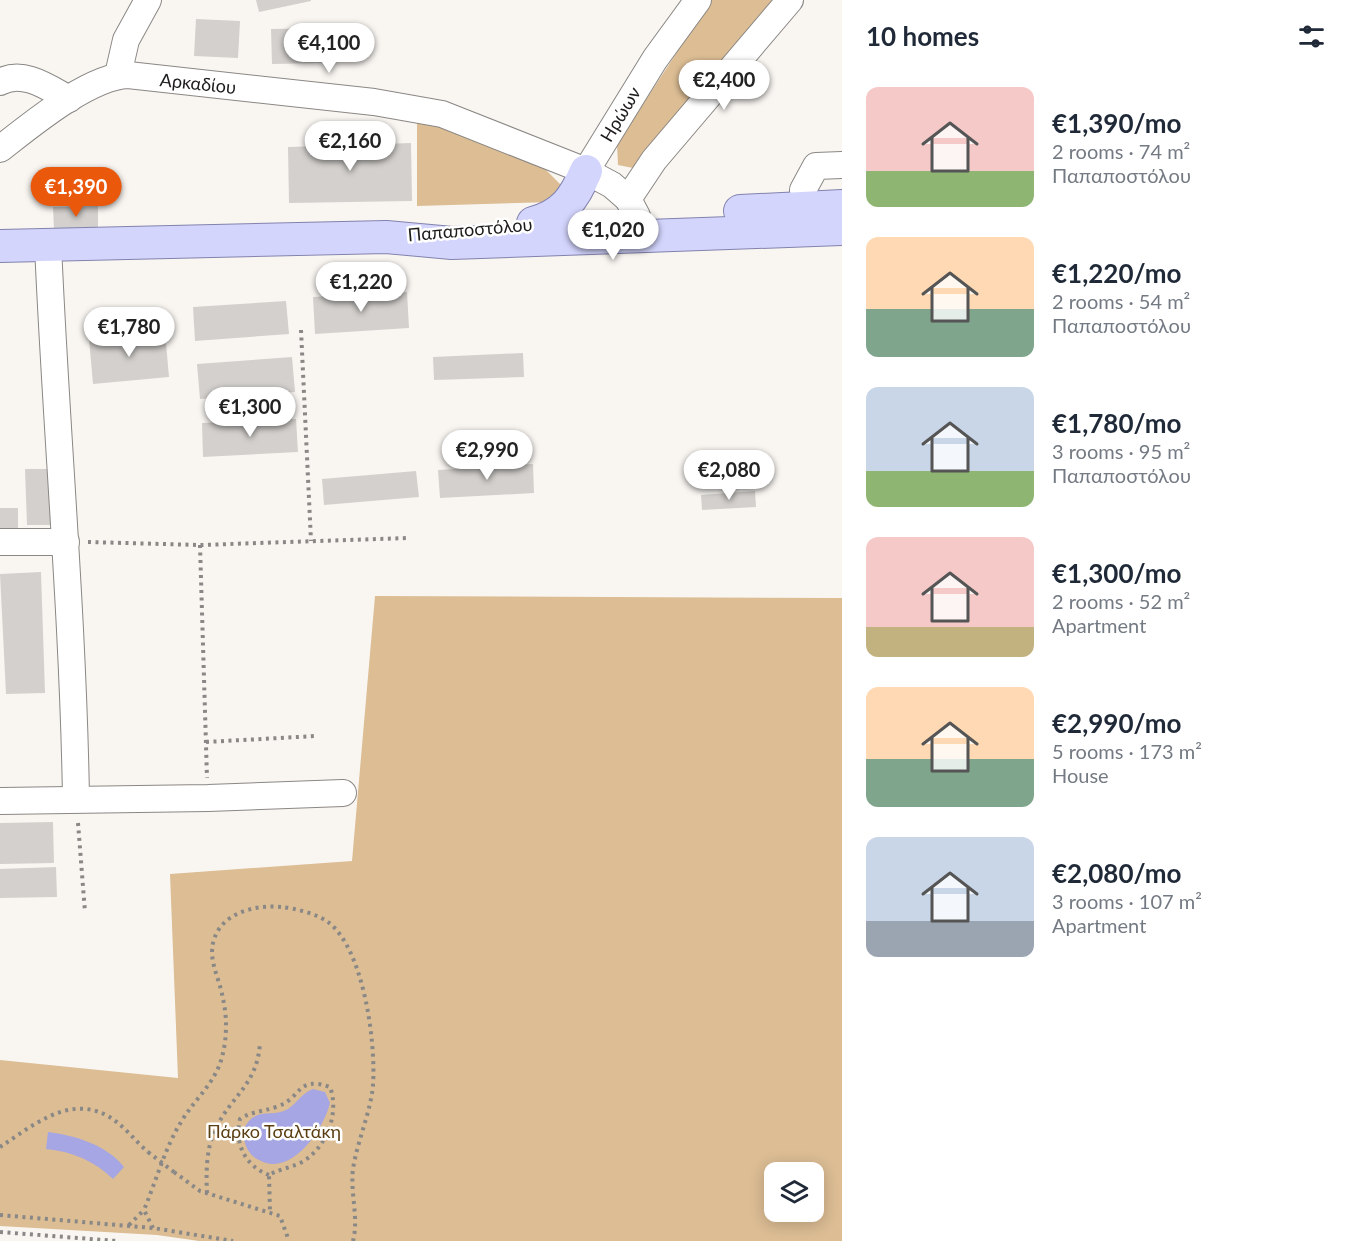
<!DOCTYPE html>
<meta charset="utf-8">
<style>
body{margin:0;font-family:Lato,sans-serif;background:#f6f6f7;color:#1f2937;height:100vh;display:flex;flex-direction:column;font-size:22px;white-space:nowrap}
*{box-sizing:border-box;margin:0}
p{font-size:20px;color:#747a83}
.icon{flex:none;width:33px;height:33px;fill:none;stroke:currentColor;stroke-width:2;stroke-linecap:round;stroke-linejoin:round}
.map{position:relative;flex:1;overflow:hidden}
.panel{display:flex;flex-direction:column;background:#fff;width:510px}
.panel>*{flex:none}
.buttons{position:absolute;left:764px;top:1162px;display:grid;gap:12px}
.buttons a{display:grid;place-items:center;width:60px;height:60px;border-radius:12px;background:#fff;box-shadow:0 3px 15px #0003;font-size:30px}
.price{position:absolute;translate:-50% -51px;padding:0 14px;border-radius:21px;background:#fff;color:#222;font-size:20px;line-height:39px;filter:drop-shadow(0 2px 3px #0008)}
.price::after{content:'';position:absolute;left:50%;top:36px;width:18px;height:14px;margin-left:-9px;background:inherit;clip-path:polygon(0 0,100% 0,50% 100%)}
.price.active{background:#ea580c;color:#fff}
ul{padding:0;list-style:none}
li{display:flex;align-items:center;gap:18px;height:150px;padding:0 24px}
li span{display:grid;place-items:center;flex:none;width:168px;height:120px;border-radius:12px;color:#555}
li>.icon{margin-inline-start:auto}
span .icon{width:72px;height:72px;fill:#fffc;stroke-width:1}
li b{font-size:26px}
h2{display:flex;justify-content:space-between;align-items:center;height:72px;padding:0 24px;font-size:26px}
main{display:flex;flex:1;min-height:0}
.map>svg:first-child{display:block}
</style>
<main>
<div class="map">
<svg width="842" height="1241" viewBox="0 0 842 1241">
<rect width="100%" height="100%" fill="#f9f6f2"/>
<g fill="#dcbd94" fill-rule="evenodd">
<path d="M 711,0 L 777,0 L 638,169 L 618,165 L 617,144 Z"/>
<path d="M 417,118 L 540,164 L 561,185 L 561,197 L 552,202 L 417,206 Z"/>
<path d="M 375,596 L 842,598 L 842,1241 L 199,1241 L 157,1235 L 0,1226 L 0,1060 L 178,1078 L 170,874 L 352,861 ZM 774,1173 L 813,1173 L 813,1212 L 774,1212 Z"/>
</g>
<g fill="#a5a6e3">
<path d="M 313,1089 L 325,1092 L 330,1103 C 324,1129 291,1178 259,1160 C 250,1156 245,1147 244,1138 C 244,1131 244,1126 249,1121 C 259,1109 275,1117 288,1109 C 297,1103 302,1093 313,1089 Z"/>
<path d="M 48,1132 C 74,1135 107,1145 124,1167 L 113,1179 C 95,1161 71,1151 46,1149 Z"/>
</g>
<g fill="#d3d0cd">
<path d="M 256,0 L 311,0 L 311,1 L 259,12 Z"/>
<path d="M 196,19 L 240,21 L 238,58 L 194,56 Z"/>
<path d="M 321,28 L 321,63 L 272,64 L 271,29 Z"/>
<path d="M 350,132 L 350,145 L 411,143 L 412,201 L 289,203 L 288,147 L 323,146 L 323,133 Z"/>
<path d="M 98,206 L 98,229 L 54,230 L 53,207 Z"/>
<path d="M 407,292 L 409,328 L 315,334 L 313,297 Z"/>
<path d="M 286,301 L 289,334 L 195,341 L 193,307 Z"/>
<path d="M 165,332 L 169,377 L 93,384 L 89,339 Z"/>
<path d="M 523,353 L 524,377 L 434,380 L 433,357 Z"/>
<path d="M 292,357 L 295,392 L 200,399 L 197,364 Z"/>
<path d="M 296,419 L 298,452 L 203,457 L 202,423 Z"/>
<path d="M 533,464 L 534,493 L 440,498 L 438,470 Z"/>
<path d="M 25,469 L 53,469 L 55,525 L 27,525 Z"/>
<path d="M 416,471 L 419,497 L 324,505 L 322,479 Z"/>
<path d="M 755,491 L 756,507 L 702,510 L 701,495 Z"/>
<rect x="0" y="508" width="18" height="26"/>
<path d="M 41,572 L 45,693 L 6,694 L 0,574 Z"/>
<path d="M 53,822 L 54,863 L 0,864 L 0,823 Z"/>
<path d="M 56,867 L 57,897 L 0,898 L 0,869 Z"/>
</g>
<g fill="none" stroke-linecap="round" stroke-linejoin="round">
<defs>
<g id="minor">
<path d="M 118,75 L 126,40 L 148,0"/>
<path d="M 0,82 C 23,69 49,88 69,99"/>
<path d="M 0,149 C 31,125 88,77 128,75 L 374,102 L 442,114 L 586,171 L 612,185 L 628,199 L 637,216"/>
<path d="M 586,171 L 655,59 L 698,0"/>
<path d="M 803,190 L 816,166 L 842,165"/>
<path d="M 628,199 L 654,160 L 790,0"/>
<path d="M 48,245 C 56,430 73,614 76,799"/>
<path d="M 0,542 L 66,542"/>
<path d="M 0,801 L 208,798 L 343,793"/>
</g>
<g id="major">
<path d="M 740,211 L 842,206"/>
<path d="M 533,223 C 563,215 574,199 586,171"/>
<path d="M 0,246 L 386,237 L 452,243 L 842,229"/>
</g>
</defs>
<use href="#minor" stroke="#8a8784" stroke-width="28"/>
<use href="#major" stroke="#8282ad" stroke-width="34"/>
<g stroke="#8a8886" stroke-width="4" stroke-dasharray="3 4.5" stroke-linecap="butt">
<path d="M 301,330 L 311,541"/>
<path d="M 88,542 L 200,545 L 408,538"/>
<path d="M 200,545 L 207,778"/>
<path d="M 206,742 L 316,736"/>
<path d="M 78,823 L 85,912"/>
<path d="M 0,1147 C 31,1127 67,1095 106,1115 C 122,1123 135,1141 148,1152"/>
<path d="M 174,1172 L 200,1191 L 280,1216 L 289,1241"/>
<path d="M 269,1175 C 245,1166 234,1143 240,1119 C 252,1111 262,1112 276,1107 C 302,1099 296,1075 330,1087 C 340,1113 326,1150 300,1163 C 290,1168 279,1169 269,1175 L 270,1212"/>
<path d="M 207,1193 C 206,1173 206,1147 216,1128 C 232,1095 258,1084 260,1042"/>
<path d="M 0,1215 L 153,1228 L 233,1241"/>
<path d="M 129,1225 L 144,1210"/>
<path d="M 153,1228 L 144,1210 C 156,1181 165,1148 181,1122 C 196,1097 217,1082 223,1053 C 227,1036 227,1016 223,999 C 219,974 203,954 219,929 C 232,910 260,905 281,907 C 295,908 317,914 328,922 C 364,949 376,1043 373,1085 C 371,1111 357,1142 353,1169 C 350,1193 359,1218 353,1241"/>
<path d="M 0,1232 L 117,1241"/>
</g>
<use href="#minor" stroke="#fff" stroke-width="26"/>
<use href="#major" stroke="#d4d5fd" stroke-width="32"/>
<path stroke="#8a8886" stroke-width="4" stroke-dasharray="3 4.5" stroke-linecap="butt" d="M 148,1152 L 174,1172"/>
</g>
<g text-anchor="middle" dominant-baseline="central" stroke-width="5" stroke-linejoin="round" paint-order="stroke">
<g font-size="18" fill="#1d1c1b" stroke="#fff">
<text transform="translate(198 83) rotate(6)">Αρκαδίου</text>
<text transform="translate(620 114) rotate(-59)">Ηρώων</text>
<text transform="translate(470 229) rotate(-5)">Παπαποστόλου</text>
</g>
<g font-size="18" fill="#5b3e12" stroke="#fff">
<text x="274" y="1131">Πάρκο Τσαλτάκη</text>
</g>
</g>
</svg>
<div class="buttons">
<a><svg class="icon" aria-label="layers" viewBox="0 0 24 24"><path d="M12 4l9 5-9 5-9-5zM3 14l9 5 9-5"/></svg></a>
</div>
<b class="price" style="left:329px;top:74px">€4,100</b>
<b class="price" style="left:724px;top:111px">€2,400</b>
<b class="price" style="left:350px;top:172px">€2,160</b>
<b class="price active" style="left:76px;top:218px">€1,390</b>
<b class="price" style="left:613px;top:261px">€1,020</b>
<b class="price" style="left:361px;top:313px">€1,220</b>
<b class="price" style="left:129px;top:358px">€1,780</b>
<b class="price" style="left:250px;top:438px">€1,300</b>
<b class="price" style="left:487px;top:481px">€2,990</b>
<b class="price" style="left:729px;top:501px">€2,080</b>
</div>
<section class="panel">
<h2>10 homes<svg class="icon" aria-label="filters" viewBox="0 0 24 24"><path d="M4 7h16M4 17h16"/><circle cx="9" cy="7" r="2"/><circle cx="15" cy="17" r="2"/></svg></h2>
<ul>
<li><span style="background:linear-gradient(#f6c9c9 70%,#8fb573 0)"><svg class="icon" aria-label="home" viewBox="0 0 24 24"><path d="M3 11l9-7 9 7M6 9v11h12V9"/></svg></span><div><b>€1,390/mo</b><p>2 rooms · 74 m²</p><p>Παπαποστόλου</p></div></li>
<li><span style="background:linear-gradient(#ffd9b3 60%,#7fa58c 0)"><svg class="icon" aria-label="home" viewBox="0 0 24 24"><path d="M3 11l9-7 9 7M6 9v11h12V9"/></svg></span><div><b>€1,220/mo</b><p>2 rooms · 54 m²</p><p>Παπαποστόλου</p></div></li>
<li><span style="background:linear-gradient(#c9d6e8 70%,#8fb573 0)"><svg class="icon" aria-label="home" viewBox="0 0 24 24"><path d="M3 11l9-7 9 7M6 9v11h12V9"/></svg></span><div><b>€1,780/mo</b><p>3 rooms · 95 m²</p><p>Παπαποστόλου</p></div></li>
<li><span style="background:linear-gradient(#f6c9c9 75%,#c2b280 0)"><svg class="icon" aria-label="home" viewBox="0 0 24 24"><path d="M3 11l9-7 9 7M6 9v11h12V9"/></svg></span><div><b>€1,300/mo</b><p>2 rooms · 52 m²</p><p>Apartment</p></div></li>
<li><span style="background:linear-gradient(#ffd9b3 60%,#7fa58c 0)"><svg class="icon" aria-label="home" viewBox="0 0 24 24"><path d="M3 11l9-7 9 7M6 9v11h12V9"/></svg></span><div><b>€2,990/mo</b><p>5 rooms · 173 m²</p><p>House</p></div></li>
<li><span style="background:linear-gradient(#c9d6e8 70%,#9aa5b1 0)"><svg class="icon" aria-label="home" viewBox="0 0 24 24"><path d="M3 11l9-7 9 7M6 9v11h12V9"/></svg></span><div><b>€2,080/mo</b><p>3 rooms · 107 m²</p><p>Apartment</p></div></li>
</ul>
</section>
</main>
